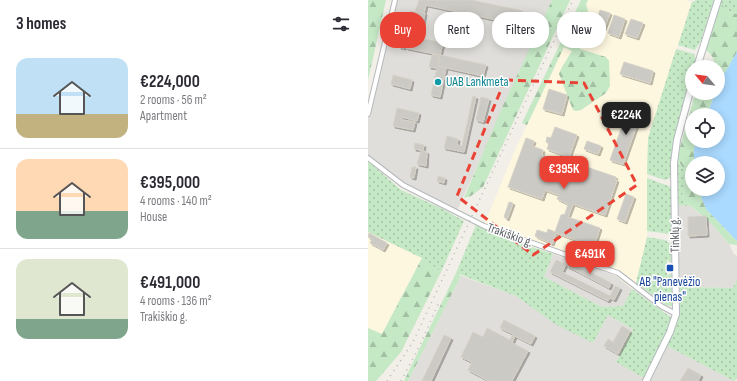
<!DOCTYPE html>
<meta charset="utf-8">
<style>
body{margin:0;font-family:"Sofia Sans Condensed",sans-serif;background:#f2f2f3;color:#2b2b33;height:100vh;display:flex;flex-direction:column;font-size:15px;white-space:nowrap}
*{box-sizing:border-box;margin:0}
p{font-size:13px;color:#7c7c81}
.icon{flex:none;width:22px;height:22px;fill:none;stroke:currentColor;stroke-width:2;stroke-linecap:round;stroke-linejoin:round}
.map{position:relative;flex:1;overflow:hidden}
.side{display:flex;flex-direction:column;background:#fff;width:368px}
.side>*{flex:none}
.guide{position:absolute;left:12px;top:12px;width:297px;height:36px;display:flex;gap:8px}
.needle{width:26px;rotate:299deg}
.fabs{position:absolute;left:317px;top:60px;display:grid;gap:8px}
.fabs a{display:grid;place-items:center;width:40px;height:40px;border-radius:50%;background:#fff;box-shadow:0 2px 10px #0003;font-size:20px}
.price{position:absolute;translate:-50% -34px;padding:0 9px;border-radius:8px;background:#ea4335;color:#fff;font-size:13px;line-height:26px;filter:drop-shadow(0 1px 2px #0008)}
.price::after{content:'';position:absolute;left:50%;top:24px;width:12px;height:9px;margin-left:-6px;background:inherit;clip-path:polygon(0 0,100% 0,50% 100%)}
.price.current{background:#222;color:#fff}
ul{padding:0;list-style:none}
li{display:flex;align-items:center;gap:12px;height:100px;padding:0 16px}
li+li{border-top:1px solid #e1e1e2}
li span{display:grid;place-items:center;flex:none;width:112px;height:80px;border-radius:12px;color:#555}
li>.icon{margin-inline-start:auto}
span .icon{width:48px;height:48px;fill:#fffc;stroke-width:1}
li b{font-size:17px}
h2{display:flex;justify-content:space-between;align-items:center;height:48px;padding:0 16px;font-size:17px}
.tag{padding:0 14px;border-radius:16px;background:#fff;box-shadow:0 2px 10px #0003;font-size:14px;line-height:36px}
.tag.current{background:#ea4335;color:#fff}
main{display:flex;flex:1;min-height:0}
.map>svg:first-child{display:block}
</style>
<main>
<section class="side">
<h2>3 homes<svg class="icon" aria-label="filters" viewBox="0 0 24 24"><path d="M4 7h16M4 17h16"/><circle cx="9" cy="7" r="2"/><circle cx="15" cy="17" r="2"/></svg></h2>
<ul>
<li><span style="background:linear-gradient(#bfe0f5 70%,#c2b280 0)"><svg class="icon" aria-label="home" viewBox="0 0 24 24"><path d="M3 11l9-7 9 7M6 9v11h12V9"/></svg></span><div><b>€224,000</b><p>2 rooms · 56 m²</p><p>Apartment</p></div></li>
<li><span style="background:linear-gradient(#ffd9b3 65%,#7fa58c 0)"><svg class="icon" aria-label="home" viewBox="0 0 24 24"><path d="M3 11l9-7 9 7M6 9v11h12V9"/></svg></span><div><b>€395,000</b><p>4 rooms · 140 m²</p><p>House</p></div></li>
<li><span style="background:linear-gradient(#dfe7d0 75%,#7fa58c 0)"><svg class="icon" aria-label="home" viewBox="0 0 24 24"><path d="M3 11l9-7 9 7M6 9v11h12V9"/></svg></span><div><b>€491,000</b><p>4 rooms · 136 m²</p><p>Trakiškio g.</p></div></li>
</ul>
</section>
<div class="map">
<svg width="369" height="381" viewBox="0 0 369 381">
<defs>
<pattern id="green-dots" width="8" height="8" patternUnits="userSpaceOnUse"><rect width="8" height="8" fill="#c5e8c5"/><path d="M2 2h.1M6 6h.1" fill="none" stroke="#a3c0a4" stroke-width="1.8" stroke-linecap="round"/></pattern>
<pattern id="forest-firs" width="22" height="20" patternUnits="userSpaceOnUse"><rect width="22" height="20" fill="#c5e8c5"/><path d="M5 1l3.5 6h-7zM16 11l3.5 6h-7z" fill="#a3c0a4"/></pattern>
<filter id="shadow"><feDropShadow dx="2" dy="2" stdDeviation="0" flood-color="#0004"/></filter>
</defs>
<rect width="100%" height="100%" fill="#f1efe8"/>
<g fill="#fef7e0">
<path d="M 220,0 L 317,0 L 324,2 L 280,138 L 279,237 L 268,283 L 264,289 L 242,273 L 138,238 L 115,228 L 146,152 L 196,47 L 204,51 L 194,67 L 191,74 L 200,94 L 201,101 L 208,111 L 213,110 L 238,93 L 237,57 L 212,49 L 210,46 L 221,15 L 218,4 Z"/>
<path d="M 0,232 L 54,258 L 14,334 L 0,328 Z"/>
</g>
<g fill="#e0deda">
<path d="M 27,0 L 184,0 L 89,211 L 35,185 L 0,158 L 0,114 Z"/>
<path d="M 309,205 L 322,206 L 329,212 L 341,221 L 361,244 L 366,254 L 369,256 L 369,280 L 365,288 L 312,287 Z"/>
<path d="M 185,254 L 248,276 L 264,289 L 255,306 L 234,307 L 176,277 Z"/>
<path d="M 93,276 L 148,296 L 187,323 L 225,343 L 240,315 L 265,329 L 248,362 L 276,378 L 274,381 L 40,381 Z"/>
<path d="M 299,346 L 366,381 L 281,381 Z"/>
</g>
<g fill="url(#green-dots)">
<path d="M 329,0 L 346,0 L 333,41 L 327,50 L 310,45 L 324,2 Z"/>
<path d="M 353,0 L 369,0 L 369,14 L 355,11 L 352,3 Z"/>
<path d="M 308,49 L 326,54 L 328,60 L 327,67 L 324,67 L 324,78 L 315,110 L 302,178 L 297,180 L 279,174 L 280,138 Z"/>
<path d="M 309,158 L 318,173 L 314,198 L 322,206 L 309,205 Z"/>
<path d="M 0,161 L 33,190 L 75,209 L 96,221 L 73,272 L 54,258 L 0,232 Z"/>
<path d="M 279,178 L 303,187 L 304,231 L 302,234 L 279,231 Z"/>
<path d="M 108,225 L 138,238 L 185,254 L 176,277 L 234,307 L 255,306 L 264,289 L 304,318 L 300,329 L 276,378 L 248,362 L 265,329 L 240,315 L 225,343 L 187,324 L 148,296 L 88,273 Z"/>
<path d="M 279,237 L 297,240 L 304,245 L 303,262 L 299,260 L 299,276 L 303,273 L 305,283 L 304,306 L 298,305 L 268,283 Z"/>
<path d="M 369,280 L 369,379 L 366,381 L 299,346 L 310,320 L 312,287 L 365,288 Z"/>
</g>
<g fill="url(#forest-firs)">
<path d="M 0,0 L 18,0 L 0,80 Z"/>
<path d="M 184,0 L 202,0 L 115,187 L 103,196 L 96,198 L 133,110 Z"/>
<path d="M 213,0 L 220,0 L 218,4 L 221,15 L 210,46 L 212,49 L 238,57 L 241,61 L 242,86 L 238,93 L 213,110 L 208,111 L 205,110 L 191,74 L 194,67 L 204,51 L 196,47 L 159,125 L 154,123 Z"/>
<path d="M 352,3 L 355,4 L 355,11 L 369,14 L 369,52 L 350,86 L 350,67 L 346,67 C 347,59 344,55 338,50 Z"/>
<path d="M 336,93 L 347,93 L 339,115 L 324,115 L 324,141 L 329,141 L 326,149 L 326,163 L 324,163 L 324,189 L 330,189 L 338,209 L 369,241 L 369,245 L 361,244 L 341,221 L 314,199 L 318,173 L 309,158 L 327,94 Z"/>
<path d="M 54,258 L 73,272 L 33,352 L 8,381 L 0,381 L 0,328 L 14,334 Z"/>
<path d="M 88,273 L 93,276 L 40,381 L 36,381 Z"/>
</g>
<path fill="#aadaff" d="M 369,52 L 369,241 L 338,209 L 330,189 L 350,189 L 350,163 L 326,163 L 326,149 L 329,141 L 350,141 L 350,115 L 339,115 L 347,93 L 350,93 L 351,83 Z"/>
<g fill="#cccac5" stroke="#d6d1c6" filter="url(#shadow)">
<path d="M 50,0 L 103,0 L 155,11 L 152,25 L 58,5 L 56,13 L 47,11 L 51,1 Z"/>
<path d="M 232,10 L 242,13 L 235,31 L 226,28 Z"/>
<path d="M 42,11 L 57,13 L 52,38 L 75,43 L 72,55 L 38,48 L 37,45 L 36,48 L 31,47 L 33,44 L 31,44 L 33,36 L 43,36 L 47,17 L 41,16 Z"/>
<path d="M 246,15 L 257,19 L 251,37 L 240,33 Z"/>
<path d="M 263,19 L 275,23 L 269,38 L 257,34 Z"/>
<path d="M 68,54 L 72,55 L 70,66 L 78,68 L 72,97 L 63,95 L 69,68 L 61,67 L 64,55 Z"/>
<path d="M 72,55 L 118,65 L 115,76 L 70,66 Z"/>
<path d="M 256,62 L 285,71 L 282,83 L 252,74 Z"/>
<path d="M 25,75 L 44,80 L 42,89 L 23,84 Z"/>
<path d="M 181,89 L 199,95 L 194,114 L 175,109 Z"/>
<path d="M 105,96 L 108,97 L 96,152 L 76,148 L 79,136 L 90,139 L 89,145 L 94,146 Z"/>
<path d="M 113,97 L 121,99 L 115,122 L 108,120 Z"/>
<path d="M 29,108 L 51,113 L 49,121 L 34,117 L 34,120 L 47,122 L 45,130 L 25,126 Z"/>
<path d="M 260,109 L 273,113 L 255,164 L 242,160 Z"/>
<path d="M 187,127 L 209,135 L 201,157 L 179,149 L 181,143 L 178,142 L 179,137 L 183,138 Z"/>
<path d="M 158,138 L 166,141 L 164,146 L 175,150 L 174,155 L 196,163 L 199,156 L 201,156 L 206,157 L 204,162 L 248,177 L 247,180 L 249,180 L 237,215 L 205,204 L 200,217 L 232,228 L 226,246 L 188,233 L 184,244 L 167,236 L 169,230 L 179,233 L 180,229 L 187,232 L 193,215 L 197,214 L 200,204 L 189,199 L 191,195 L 177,190 L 174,199 L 140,187 Z"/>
<path d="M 219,141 L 233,146 L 230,154 L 216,149 Z"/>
<path d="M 47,143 L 56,145 L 55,151 L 59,152 L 58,166 L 49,164 L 53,150 L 46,149 Z"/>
<path d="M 44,167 L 48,167 L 46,178 L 42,177 Z"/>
<path d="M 70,176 L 77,178 L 76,183 L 69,181 Z"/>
<path d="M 258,194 L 266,197 L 257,222 L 249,219 Z"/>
<path d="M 141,202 L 145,203 L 139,219 L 136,217 Z"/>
<path d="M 338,216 L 339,235 L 320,236 L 320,217 Z"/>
<path d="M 1,233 L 19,243 L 15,250 L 2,243 L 4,239 L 0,237 Z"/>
<path d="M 188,260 L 198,264 L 194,272 L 242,296 L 247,286 L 252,288 L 246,300 L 242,298 L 240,301 L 182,272 Z"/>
<path d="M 202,262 L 243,283 L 241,288 L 199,266 Z"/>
<path d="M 136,320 L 167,336 L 163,344 L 147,336 L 144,343 L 160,351 L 144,381 L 121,381 L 100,370 L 104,362 L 93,357 L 105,332 L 115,337 L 119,328 L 142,340 L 145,334 L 132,328 Z"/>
<path d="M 254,326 L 262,331 L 250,354 L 236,346 L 240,339 L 245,342 Z"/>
<path d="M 76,335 L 83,338 L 63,381 L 54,381 Z"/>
<path d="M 320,368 L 333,375 L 330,381 L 312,381 Z"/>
</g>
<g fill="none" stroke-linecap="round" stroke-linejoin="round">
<defs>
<g id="minor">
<path d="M 0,114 L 27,0"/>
<path d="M 0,158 L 35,185 L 116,226 L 250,273 L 293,306 L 308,314"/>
</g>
<g id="secondary">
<path d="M 329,67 L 350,0"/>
<path d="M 278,381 L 302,332 L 308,314 L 306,163 L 309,140 L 324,84"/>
</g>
</defs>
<use href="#minor" stroke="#b5b8bc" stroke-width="6"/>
<use href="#secondary" stroke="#b6babf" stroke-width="8"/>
<use href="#minor" stroke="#fff" stroke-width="4"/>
<use href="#secondary" stroke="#fff" stroke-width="6"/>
<g stroke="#b6b7b8" stroke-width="1.5" stroke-dasharray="1 5" stroke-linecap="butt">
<path d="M 19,381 L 45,342 L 205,0"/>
<path d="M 33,381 L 52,345 L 71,302"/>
</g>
</g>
<path fill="none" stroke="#ea4335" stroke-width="3" stroke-dasharray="8 5" stroke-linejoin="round" d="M 137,80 L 216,83 L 269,185 L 165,255 L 89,196 Z"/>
<circle fill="#0f9aa8" stroke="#fff" stroke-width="1.5" cx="70" cy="82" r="4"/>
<rect fill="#1a4fb4" stroke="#fff" stroke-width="1.5" x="298" y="264" width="8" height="8" rx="2"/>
<g text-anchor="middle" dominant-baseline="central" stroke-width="3" stroke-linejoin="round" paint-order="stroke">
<g font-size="13" fill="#0d838f" stroke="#fff" text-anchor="start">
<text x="78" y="82">UAB Lankmeta</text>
</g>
<g font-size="13" fill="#5f6368" stroke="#fff">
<text transform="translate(142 235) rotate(20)">Trakiškio g.</text>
<text transform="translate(307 235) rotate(-91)">Tinklų g.</text>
</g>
<g font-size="13" fill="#164399" stroke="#fff">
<text x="302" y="282">AB "Panevėžio<tspan x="302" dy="15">pienas"</tspan></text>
</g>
</g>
</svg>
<div class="fabs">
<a><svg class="needle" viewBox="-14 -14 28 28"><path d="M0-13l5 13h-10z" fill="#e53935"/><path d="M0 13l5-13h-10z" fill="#7c7c81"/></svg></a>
<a><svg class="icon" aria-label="locate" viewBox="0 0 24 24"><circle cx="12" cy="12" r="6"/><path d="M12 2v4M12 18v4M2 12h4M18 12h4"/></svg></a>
<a><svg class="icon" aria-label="layers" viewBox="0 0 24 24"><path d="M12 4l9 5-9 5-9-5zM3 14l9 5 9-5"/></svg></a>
</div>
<b class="price current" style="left:258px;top:136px">€224K</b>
<b class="price" style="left:196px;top:190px">€395K</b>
<b class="price" style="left:222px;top:275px">€491K</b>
<div class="guide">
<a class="tag current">Buy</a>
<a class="tag">Rent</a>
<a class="tag">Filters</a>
<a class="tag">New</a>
</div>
</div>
</main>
